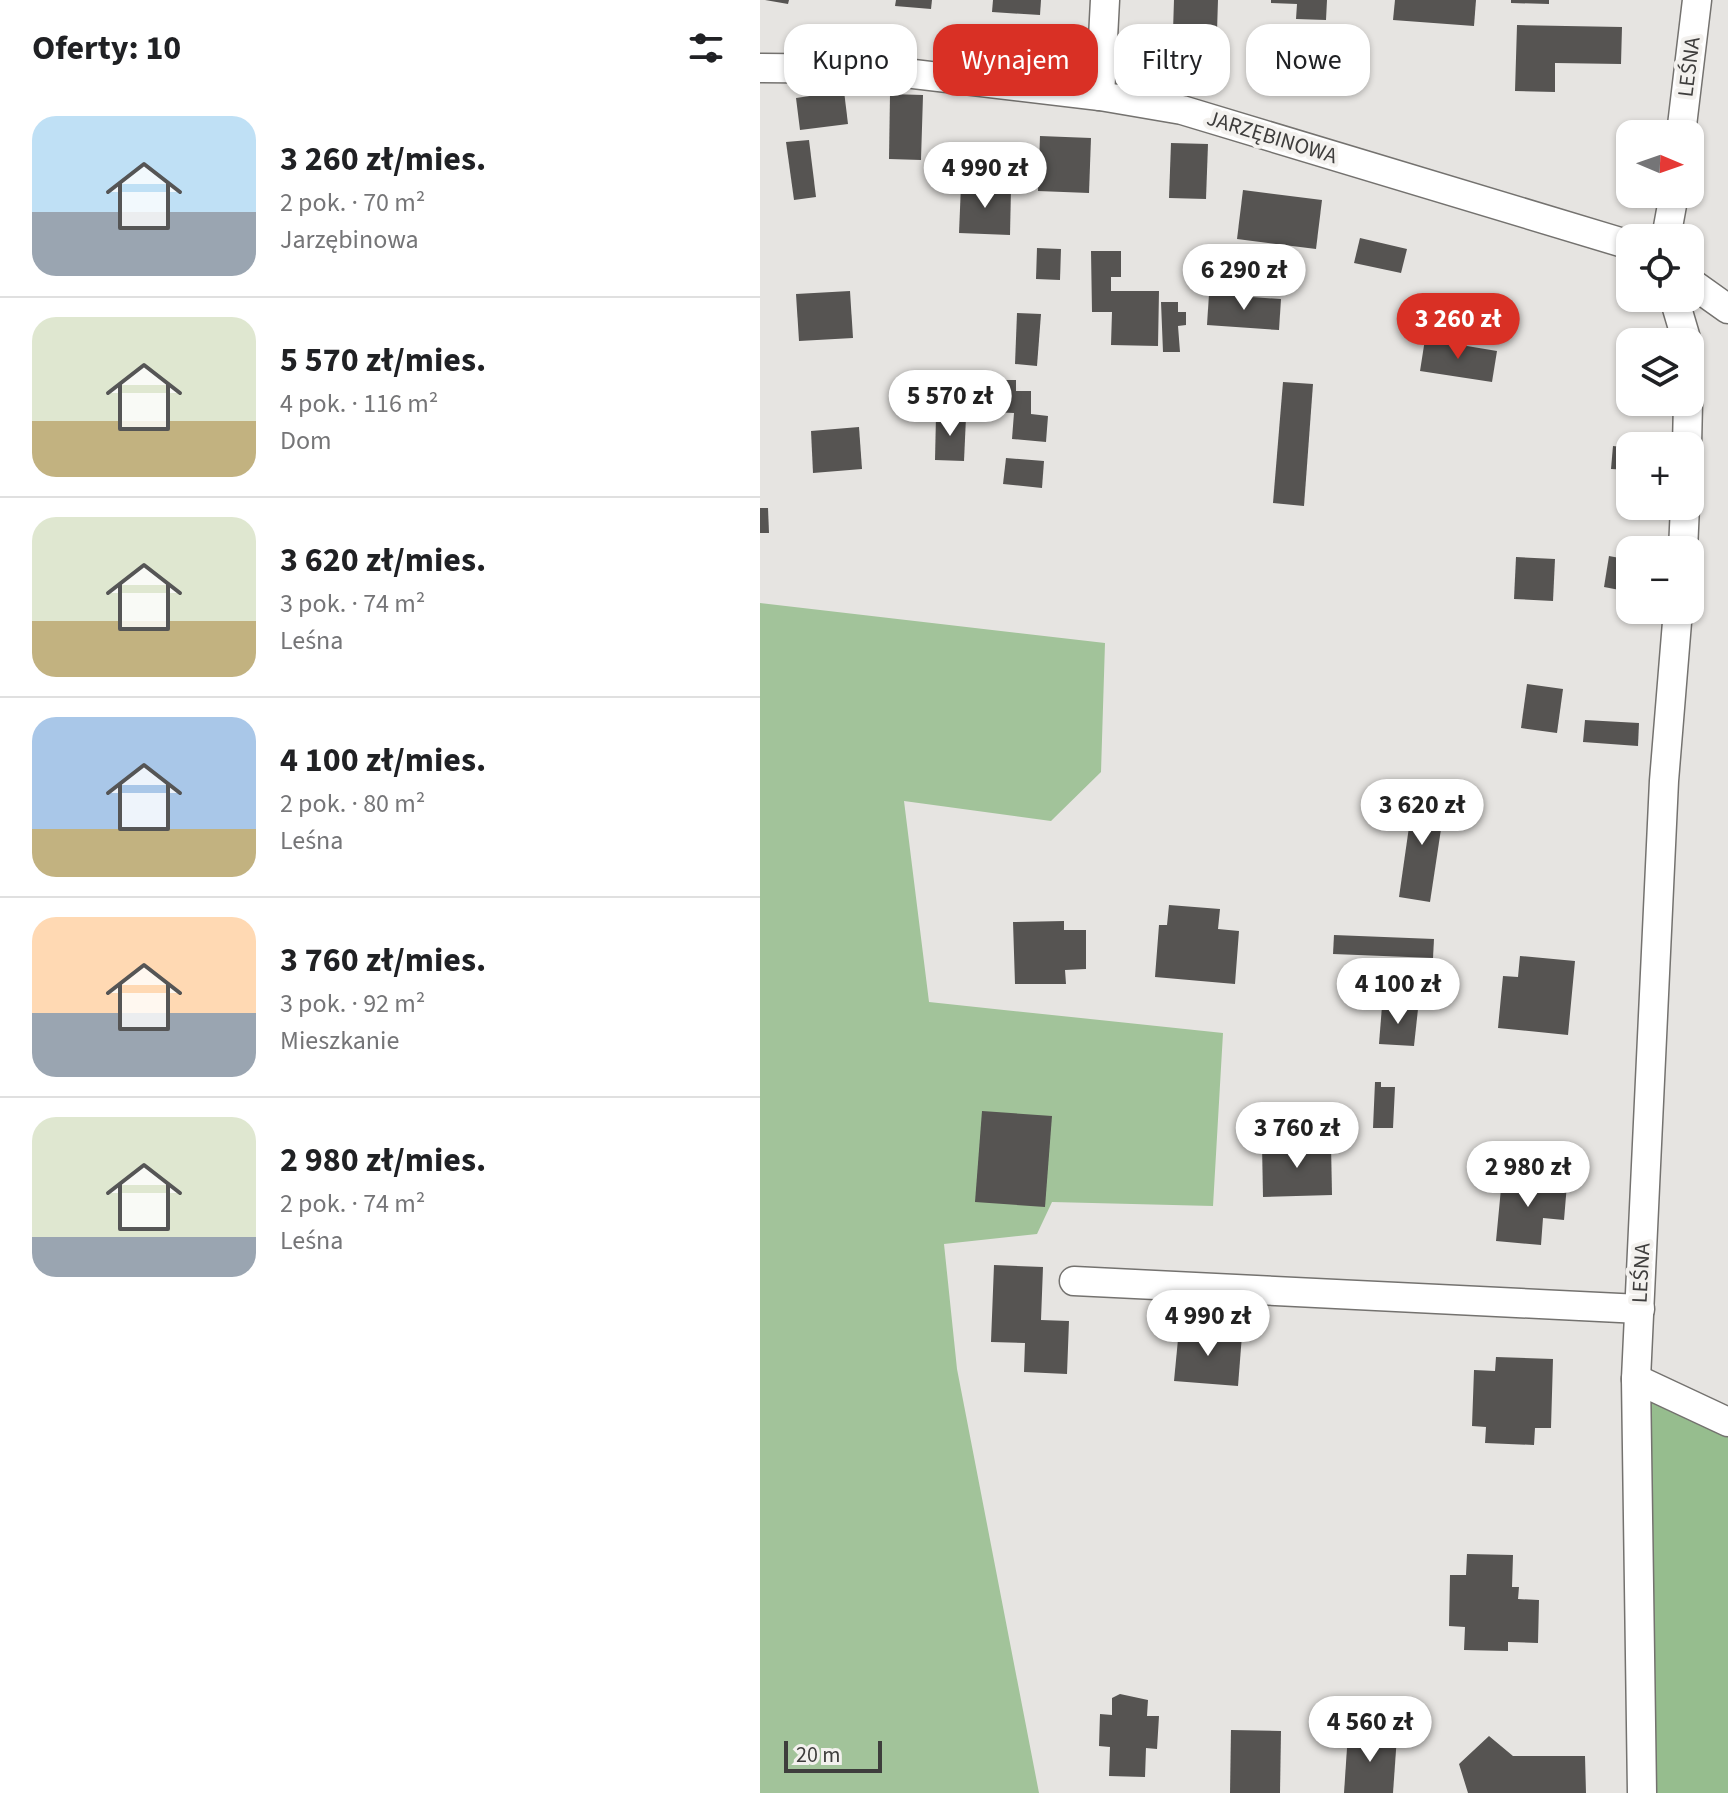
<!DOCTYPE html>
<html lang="pl">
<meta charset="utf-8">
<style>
body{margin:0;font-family:"Source Sans 3",sans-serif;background:#f6f6f6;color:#202124;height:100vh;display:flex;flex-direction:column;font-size:30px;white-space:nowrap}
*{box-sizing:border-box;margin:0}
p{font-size:26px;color:#757577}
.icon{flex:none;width:44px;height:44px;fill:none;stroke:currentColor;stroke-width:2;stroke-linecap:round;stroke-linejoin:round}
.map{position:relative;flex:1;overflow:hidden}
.side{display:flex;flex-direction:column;background:#fff;width:760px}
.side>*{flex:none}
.top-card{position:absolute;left:24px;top:24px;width:760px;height:72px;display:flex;gap:16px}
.needle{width:52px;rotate:92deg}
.controls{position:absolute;left:856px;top:120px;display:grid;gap:16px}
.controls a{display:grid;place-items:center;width:88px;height:88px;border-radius:16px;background:#fff;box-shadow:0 2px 6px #0004;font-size:40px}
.scale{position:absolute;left:24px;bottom:20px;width:98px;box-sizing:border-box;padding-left:8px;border:4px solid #3e3d3c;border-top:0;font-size:22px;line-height:28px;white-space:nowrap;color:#3e3d3c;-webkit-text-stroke:6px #f3f1ee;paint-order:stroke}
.price{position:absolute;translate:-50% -68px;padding:0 18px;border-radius:28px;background:#fff;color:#222;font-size:26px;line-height:52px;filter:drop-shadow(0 2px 4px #0008)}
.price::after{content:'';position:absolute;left:50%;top:48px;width:24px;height:18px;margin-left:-12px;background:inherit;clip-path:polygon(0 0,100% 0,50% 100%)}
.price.active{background:#d93025;color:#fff}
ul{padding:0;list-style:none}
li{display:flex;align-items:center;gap:24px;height:200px;padding:0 32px}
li+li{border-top:2px solid #e0e0e0}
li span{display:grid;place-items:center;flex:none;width:224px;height:160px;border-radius:24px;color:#555}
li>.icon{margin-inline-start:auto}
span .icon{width:96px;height:96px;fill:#fffc;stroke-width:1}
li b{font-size:34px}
h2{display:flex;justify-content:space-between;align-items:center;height:96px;padding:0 32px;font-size:34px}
.chip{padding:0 28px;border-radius:24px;background:#fff;box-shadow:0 2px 6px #0004;font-size:28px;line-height:72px}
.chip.active{background:#d93025;color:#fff}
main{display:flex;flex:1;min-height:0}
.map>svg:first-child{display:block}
</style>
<main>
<section class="side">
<h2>Oferty: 10<svg class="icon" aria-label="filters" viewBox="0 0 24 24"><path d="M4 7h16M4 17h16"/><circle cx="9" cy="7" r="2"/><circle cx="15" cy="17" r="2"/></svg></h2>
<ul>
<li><span style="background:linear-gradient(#bfe0f5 60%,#9aa5b1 0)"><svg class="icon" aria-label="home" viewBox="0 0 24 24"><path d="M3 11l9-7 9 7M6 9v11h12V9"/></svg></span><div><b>3 260 zł/mies.</b><p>2 pok. · 70 m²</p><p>Jarzębinowa</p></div></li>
<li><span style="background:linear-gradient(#dfe7d0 65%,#c2b280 0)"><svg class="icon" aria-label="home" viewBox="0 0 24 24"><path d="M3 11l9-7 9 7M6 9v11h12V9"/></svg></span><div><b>5 570 zł/mies.</b><p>4 pok. · 116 m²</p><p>Dom</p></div></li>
<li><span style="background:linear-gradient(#dfe7d0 65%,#c2b280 0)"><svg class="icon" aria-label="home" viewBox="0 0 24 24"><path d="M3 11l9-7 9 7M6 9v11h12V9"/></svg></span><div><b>3 620 zł/mies.</b><p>3 pok. · 74 m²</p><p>Leśna</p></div></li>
<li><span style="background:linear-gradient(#a9c7e8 70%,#c2b280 0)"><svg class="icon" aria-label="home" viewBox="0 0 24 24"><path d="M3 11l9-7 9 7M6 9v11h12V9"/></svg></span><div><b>4 100 zł/mies.</b><p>2 pok. · 80 m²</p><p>Leśna</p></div></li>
<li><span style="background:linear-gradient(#ffd9b3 60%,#9aa5b1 0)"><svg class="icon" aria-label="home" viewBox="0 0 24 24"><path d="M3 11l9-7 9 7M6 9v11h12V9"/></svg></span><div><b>3 760 zł/mies.</b><p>3 pok. · 92 m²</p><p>Mieszkanie</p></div></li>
<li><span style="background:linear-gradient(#dfe7d0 75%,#9aa5b1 0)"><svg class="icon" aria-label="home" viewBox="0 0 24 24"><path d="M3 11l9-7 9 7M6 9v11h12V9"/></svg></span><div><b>2 980 zł/mies.</b><p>2 pok. · 74 m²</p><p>Leśna</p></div></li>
</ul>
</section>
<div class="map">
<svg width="968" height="1793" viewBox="0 0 968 1793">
<rect width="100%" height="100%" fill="#e6e4e1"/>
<path fill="#a2c39a" d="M 0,603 L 345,643 L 341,772 L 291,821 L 144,801 L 169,1002 L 463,1033 L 453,1206 L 292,1202 L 277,1234 L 184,1244 L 197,1369 L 279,1793 L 0,1793 Z"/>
<path fill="#96bd8e" d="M 876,1379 L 968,1422 L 968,1793 L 882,1793 Z"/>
<g fill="#565452">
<path d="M 5,0 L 29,0 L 28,4 Z"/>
<path d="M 136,0 L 172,0 L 171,9 L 135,6 Z"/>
<path d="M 233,0 L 281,0 L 280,15 L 232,12 Z"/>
<path d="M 414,0 L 458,0 L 457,31 L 413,31 Z"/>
<path d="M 511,0 L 567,0 L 566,20 L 536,19 L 537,4 L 511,3 Z"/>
<path d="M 635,0 L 716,0 L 714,26 L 633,20 Z"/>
<path d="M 751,0 L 789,0 L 789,4 L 751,3 Z"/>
<path d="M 757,25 L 862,27 L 861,64 L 795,63 L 795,92 L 755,91 Z"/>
<path d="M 84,91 L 88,124 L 40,130 L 36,98 Z"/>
<path d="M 130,94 L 163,95 L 161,160 L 129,159 Z"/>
<path d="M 280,136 L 331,138 L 329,193 L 278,191 Z"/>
<path d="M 49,140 L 56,197 L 34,200 L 26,142 Z"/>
<path d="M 411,143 L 448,144 L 446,199 L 409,198 Z"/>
<path d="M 201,185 L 251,188 L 250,235 L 199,233 Z"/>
<path d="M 483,190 L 562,200 L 556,249 L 477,239 Z"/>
<path d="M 600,238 L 647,249 L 641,273 L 594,263 Z"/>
<path d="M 277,248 L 301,249 L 300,280 L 276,279 Z"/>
<path d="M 331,251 L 361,251 L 361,277 L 351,277 L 351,291 L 399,291 L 398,346 L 351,345 L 352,312 L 332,312 Z"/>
<path d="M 90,291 L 93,338 L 39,341 L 36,294 Z"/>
<path d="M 449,294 L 521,299 L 519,330 L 447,325 Z"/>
<path d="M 401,302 L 418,302 L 418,312 L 426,312 L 426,325 L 418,326 L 420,352 L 403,352 Z"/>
<path d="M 257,313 L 281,314 L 277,366 L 255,364 Z"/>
<path d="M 665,339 L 737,351 L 732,382 L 660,371 Z"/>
<path d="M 245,380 L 256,380 L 256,391 L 271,391 L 271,414 L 288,416 L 286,442 L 252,439 L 254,413 L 231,412 L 231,390 L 244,390 Z"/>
<path d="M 523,382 L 553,384 L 544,506 L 513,503 Z"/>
<path d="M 176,416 L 206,417 L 204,461 L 175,460 Z"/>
<path d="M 99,427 L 102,469 L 53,473 L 51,431 Z"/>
<path d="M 853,446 L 870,448 L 870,470 L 851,469 Z"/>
<path d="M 246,458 L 284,461 L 282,488 L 243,484 Z"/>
<path d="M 0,508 L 8,508 L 9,533 L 0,533 Z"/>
<path d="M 849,556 L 870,560 L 870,592 L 844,587 Z"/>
<path d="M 756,557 L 795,559 L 793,601 L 754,599 Z"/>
<path d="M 767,684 L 803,689 L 797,733 L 761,728 Z"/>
<path d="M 825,720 L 879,723 L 878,746 L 823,742 Z"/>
<path d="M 654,792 L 686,796 L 670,902 L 639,897 Z"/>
<path d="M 409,905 L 460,909 L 458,929 L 479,931 L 475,984 L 395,977 L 399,925 L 407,925 Z"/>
<path d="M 304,921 L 304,930 L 326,930 L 326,969 L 305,970 L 306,984 L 255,984 L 253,922 Z"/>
<path d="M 574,935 L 674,939 L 673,958 L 573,954 Z"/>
<path d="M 760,956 L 815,961 L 808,1035 L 738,1028 L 743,976 L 758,977 Z"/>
<path d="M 622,1006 L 658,1009 L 654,1046 L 619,1044 Z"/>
<path d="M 615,1082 L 621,1082 L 621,1087 L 635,1087 L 633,1128 L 613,1128 Z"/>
<path d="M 222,1111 L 292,1116 L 285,1207 L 215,1202 Z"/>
<path d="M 571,1144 L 572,1195 L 503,1197 L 502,1145 Z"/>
<path d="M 742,1178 L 807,1184 L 804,1220 L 783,1218 L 781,1245 L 736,1241 Z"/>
<path d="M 234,1265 L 283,1267 L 281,1320 L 309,1321 L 307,1374 L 264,1372 L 265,1343 L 231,1342 Z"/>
<path d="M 419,1329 L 482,1335 L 478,1386 L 414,1381 Z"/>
<path d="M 736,1357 L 793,1359 L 791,1428 L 775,1428 L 774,1445 L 725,1443 L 726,1427 L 712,1426 L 714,1370 L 735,1371 Z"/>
<path d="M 707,1554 L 753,1555 L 752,1587 L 759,1587 L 758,1599 L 779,1600 L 778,1643 L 748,1642 L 748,1651 L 704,1650 L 705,1627 L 689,1626 L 690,1575 L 706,1575 Z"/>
<path d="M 360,1694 L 388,1700 L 387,1716 L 399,1716 L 397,1749 L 386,1748 L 385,1777 L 349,1776 L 350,1747 L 339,1746 L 340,1714 L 352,1715 L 352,1698 Z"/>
<path d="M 471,1730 L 521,1731 L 520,1793 L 470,1793 Z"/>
<path d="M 588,1733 L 637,1736 L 633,1793 L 584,1793 Z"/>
<path d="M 729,1736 L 753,1756 L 825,1756 L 826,1793 L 708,1793 L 699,1764 Z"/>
</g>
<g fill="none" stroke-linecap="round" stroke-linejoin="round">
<defs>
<g id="street">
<path d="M 0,68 L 111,69 L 340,96 L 422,110 L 870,245"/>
<path d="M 340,96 L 345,0"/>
<path d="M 921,134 L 937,0"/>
<path d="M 906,238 L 914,194"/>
<path d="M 930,282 L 968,309"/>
<path d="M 914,298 L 927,342"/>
<path d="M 927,446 L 928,402"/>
<path d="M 923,550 L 925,506"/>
<path d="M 314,1281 L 880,1309"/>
<path d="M 876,1379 L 968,1422"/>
<path d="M 882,1793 L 876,1379 L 904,781 L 918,610"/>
</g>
</defs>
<use href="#street" stroke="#74726f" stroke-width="31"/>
<use href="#street" stroke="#fff" stroke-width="28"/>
</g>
<g text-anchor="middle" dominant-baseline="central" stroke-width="8" stroke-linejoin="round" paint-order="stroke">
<g font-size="22" fill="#3e3d3c" stroke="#f3f1ee">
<text transform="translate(929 67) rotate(-83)">LEŚNA</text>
<text transform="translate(512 137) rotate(17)">JARZĘBINOWA</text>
<text transform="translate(881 1273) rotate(-87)">LEŚNA</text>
</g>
</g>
</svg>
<div class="controls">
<a><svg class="needle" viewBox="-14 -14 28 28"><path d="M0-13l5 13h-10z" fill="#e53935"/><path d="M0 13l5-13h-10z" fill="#757577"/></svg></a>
<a><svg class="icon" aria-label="locate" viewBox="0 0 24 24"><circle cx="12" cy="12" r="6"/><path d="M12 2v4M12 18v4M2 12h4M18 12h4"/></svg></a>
<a><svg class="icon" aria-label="layers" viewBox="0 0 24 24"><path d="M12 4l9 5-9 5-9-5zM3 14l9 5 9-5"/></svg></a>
<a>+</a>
<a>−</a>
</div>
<div class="scale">20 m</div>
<b class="price" style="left:225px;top:210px">4 990 zł</b>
<b class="price" style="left:484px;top:312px">6 290 zł</b>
<b class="price active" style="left:698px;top:361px">3 260 zł</b>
<b class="price" style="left:190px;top:438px">5 570 zł</b>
<b class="price" style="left:662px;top:847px">3 620 zł</b>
<b class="price" style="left:638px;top:1026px">4 100 zł</b>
<b class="price" style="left:537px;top:1170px">3 760 zł</b>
<b class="price" style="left:768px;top:1209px">2 980 zł</b>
<b class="price" style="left:448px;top:1358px">4 990 zł</b>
<b class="price" style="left:610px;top:1764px">4 560 zł</b>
<div class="top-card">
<a class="chip">Kupno</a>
<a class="chip active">Wynajem</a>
<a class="chip">Filtry</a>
<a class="chip">Nowe</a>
</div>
</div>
</main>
